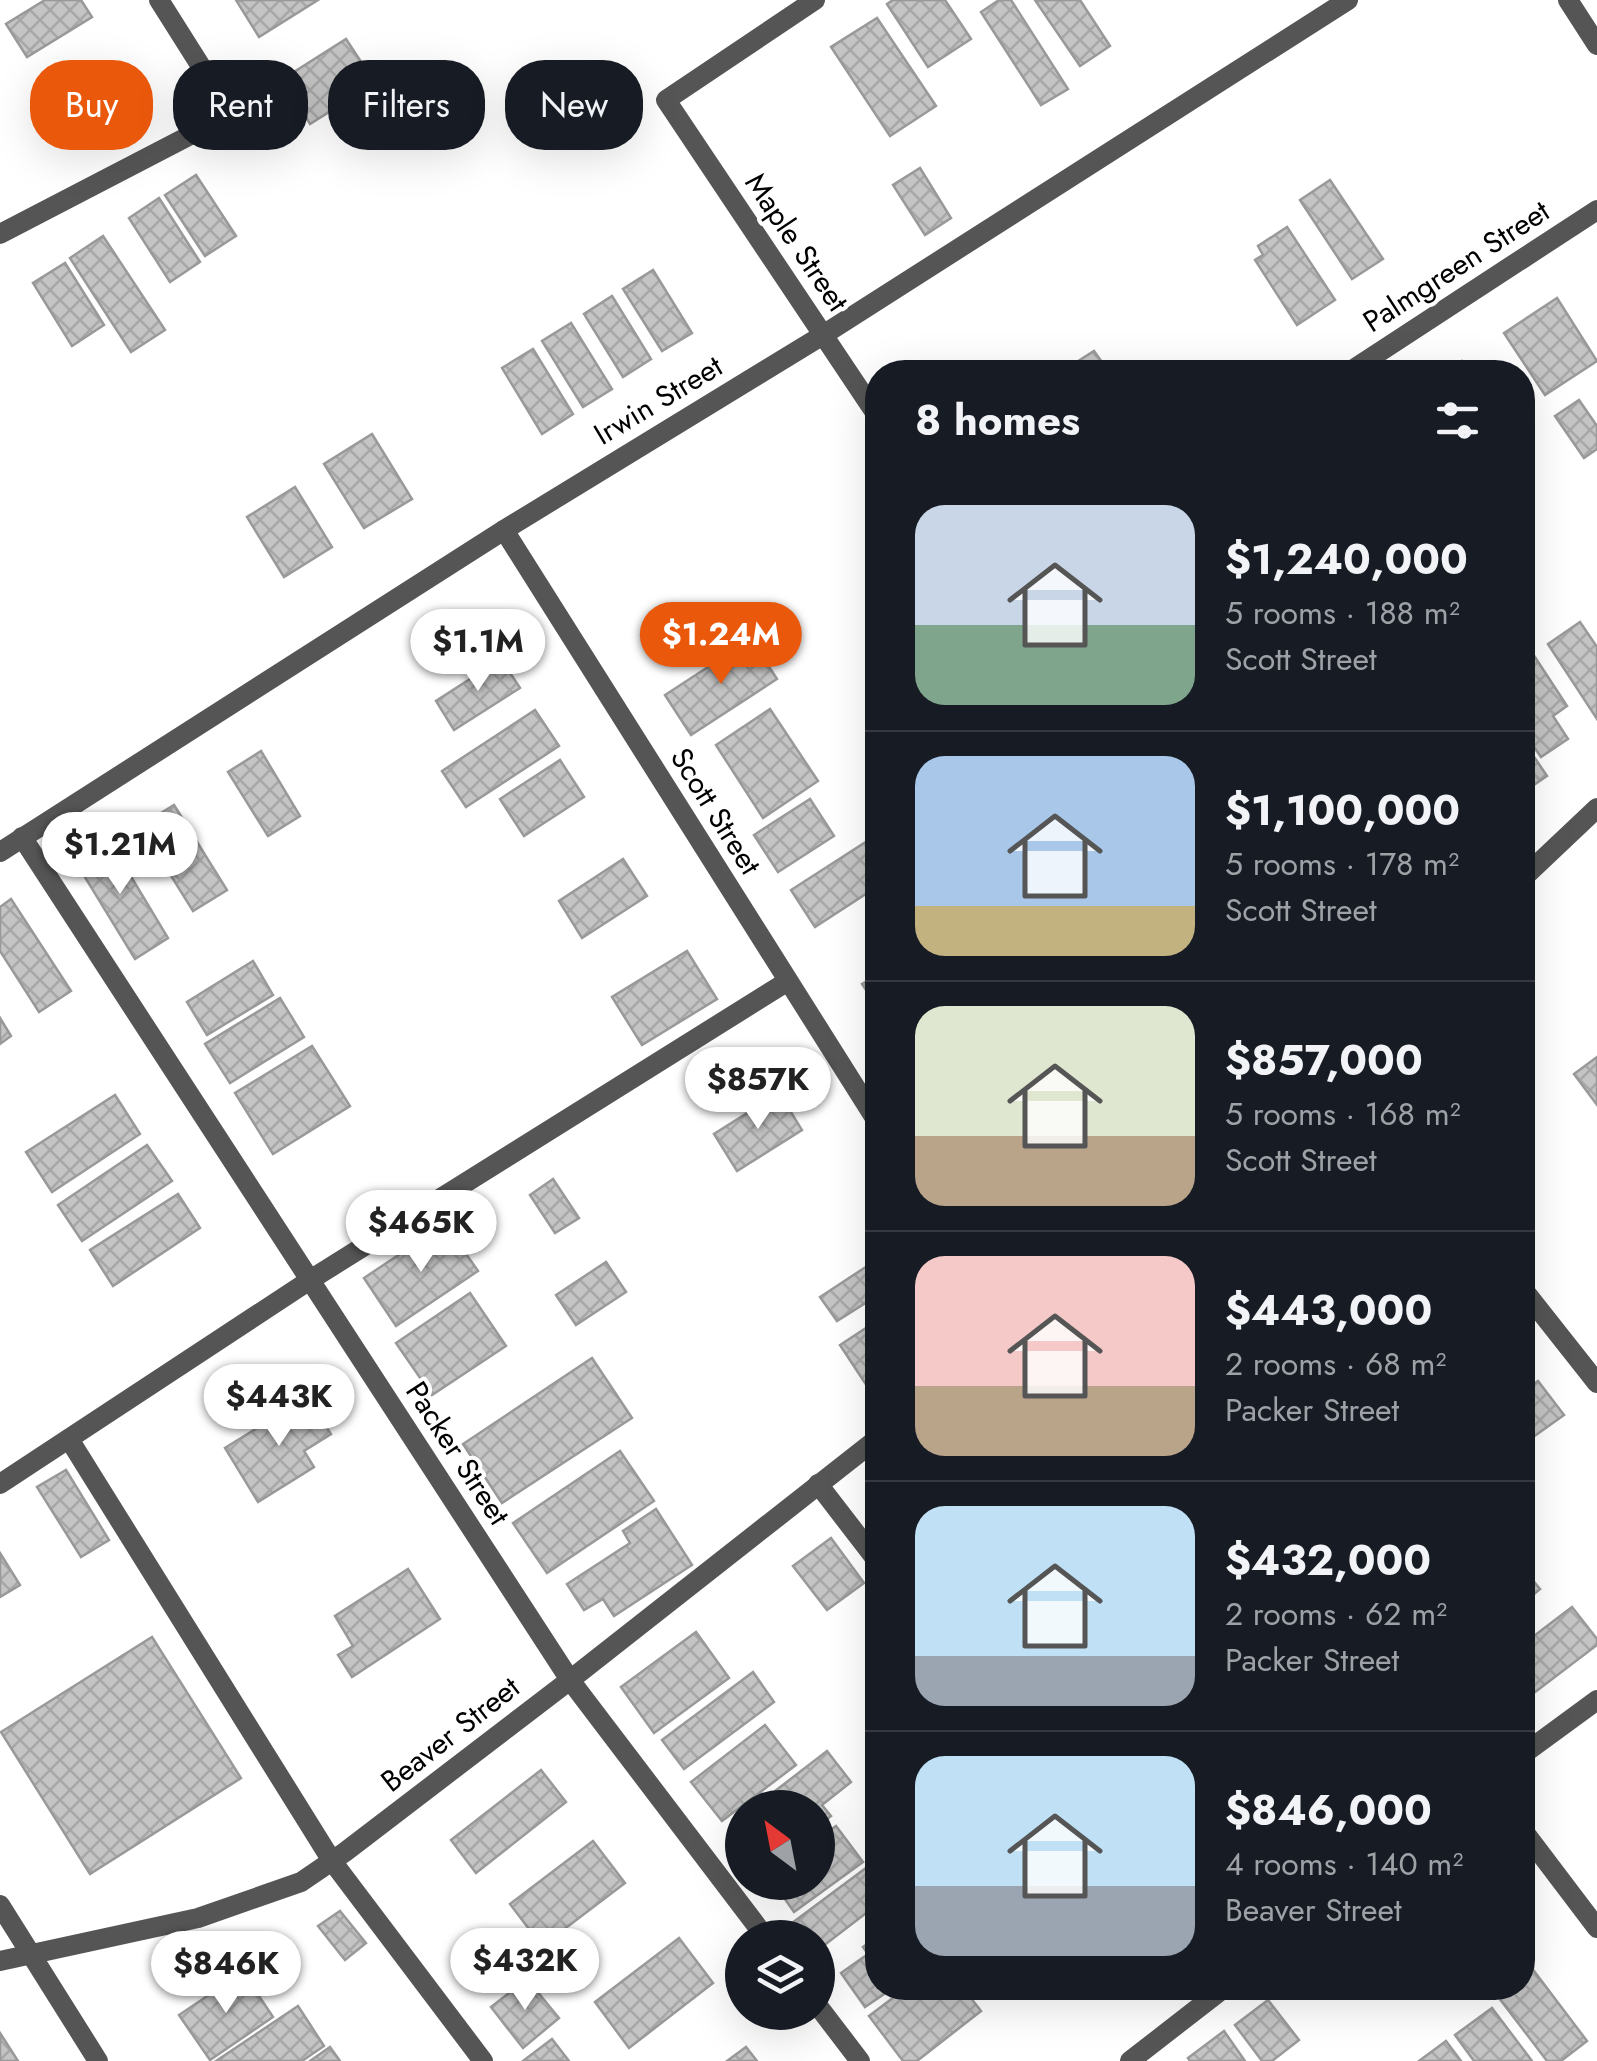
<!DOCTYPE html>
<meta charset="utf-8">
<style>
body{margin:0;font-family:Jost,sans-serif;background:#20242c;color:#f1f3f6;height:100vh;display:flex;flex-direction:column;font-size:38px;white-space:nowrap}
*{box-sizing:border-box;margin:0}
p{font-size:32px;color:#9ea1a6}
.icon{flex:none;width:55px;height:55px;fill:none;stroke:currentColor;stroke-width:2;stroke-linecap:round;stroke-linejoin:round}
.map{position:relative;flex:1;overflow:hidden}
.details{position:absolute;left:865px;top:360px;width:670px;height:1640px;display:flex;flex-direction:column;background:#171b24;border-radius:40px;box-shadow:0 10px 40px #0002}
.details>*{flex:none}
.hud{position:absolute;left:30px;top:60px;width:685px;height:90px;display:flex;gap:20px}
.needle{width:65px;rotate:328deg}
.fabs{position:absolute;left:725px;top:1790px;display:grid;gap:20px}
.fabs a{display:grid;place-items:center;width:110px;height:110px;border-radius:50%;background:#171b24;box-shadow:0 10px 40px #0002;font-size:50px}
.price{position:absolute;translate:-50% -85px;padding:0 22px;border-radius:35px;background:#fff;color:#222;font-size:32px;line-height:65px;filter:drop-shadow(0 2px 5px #0008)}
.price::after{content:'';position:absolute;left:50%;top:60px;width:30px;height:22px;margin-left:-15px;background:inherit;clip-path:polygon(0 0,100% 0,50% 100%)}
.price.active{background:#ea580c;color:#fff}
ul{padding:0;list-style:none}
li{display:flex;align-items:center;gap:30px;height:250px;padding:0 50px}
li+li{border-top:2px solid #363941}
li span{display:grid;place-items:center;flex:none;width:280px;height:200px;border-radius:30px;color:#555}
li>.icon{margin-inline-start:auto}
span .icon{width:120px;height:120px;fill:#fffc;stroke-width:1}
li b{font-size:42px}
h2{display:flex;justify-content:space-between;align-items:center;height:120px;padding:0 50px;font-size:42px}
.pill{padding:0 35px;border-radius:40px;background:#171b24;box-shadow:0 10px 40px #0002;font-size:35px;line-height:90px}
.pill.active{background:#ea580c;color:#fff}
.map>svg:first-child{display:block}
</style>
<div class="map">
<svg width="1597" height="2061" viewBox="0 0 1597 2061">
<defs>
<pattern id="building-cross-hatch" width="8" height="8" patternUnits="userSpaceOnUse" patternTransform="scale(2.5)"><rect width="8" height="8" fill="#c4c4c4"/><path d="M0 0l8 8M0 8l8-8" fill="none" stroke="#a7a7a7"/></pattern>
</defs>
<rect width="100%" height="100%" fill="#fff"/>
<g fill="url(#building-cross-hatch)" stroke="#999" stroke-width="2.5">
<path d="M 45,0 L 81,0 L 92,17 L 27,57 L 6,24 Z"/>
<path d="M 236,0 L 318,0 L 259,37 Z"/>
<path d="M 893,0 L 945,0 L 971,39 L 928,67 L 887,4 Z"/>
<path d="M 999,0 L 1011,0 L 1068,89 L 1041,105 L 981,12 Z"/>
<path d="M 1035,0 L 1080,0 L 1110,46 L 1080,66 Z"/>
<path d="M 877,18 L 936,106 L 890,136 L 831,47 Z"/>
<path d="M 346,39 L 375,83 L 310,124 L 283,79 Z"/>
<path d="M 920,168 L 951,218 L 925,235 L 893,185 Z"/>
<path d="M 196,175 L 236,236 L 205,256 L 165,195 Z"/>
<path d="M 1330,180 L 1383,259 L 1352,279 L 1300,200 Z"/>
<path d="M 159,198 L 200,262 L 170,282 L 129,218 Z"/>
<path d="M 1287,227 L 1335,300 L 1297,325 L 1255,260 L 1263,255 L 1258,246 Z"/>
<path d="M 103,236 L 165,330 L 131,352 L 70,258 Z"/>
<path d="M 65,263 L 104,325 L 72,346 L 33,283 Z"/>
<path d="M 653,270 L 692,333 L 662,351 L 623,289 Z"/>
<path d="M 612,296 L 651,359 L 623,377 L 584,314 Z"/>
<path d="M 1557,298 L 1597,361 L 1545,395 L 1504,333 Z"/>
<path d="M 571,323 L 612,389 L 583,407 L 542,341 Z"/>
<path d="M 533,349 L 573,414 L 542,434 L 502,368 Z"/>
<path d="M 1094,351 L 1109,372 L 1061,372 Z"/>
<path d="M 1462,361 L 1470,372 L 1445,372 Z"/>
<path d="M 1579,400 L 1597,426 L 1597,449 L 1584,458 L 1555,416 Z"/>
<path d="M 372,434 L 412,499 L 364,528 L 324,464 Z"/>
<path d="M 295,487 L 332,547 L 284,577 L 247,517 Z"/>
<path d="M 1580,622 L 1597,647 L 1597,719 L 1548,644 Z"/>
<path d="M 751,639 L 777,679 L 691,735 L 665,695 Z"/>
<path d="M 1529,648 L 1567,706 L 1553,716 L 1568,739 L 1541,757 L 1522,730 L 1522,652 Z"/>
<path d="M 501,659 L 520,688 L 454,730 L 436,701 Z"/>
<path d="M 770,709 L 818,781 L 763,818 L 716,745 Z"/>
<path d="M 535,710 L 559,746 L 466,807 L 442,771 Z"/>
<path d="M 1522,739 L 1547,776 L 1522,793 Z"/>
<path d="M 261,751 L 300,816 L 268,836 L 228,772 Z"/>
<path d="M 560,760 L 584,797 L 524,836 L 500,799 Z"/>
<path d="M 810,799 L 834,836 L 778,872 L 754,835 Z"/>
<path d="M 174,805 L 227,890 L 193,911 L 140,826 Z"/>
<path d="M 106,835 L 168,938 L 135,959 L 72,856 Z"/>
<path d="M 872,838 L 878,846 L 878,886 L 815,927 L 791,890 Z"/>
<path d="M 623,859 L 647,896 L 582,938 L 559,901 Z"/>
<path d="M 11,899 L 71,991 L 39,1012 L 0,951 L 0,907 Z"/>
<path d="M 687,951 L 717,999 L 642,1045 L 612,997 Z"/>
<path d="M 253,961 L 273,995 L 207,1035 L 187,1002 Z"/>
<path d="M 878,975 L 878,1008 L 862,984 Z"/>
<path d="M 280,998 L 304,1037 L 230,1083 L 205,1044 Z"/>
<path d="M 0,1018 L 11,1036 L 0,1044 Z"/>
<path d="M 312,1046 L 350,1106 L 273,1154 L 235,1093 Z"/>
<path d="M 1597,1057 L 1597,1105 L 1574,1074 Z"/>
<path d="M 779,1093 L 802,1130 L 737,1171 L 714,1134 Z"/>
<path d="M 115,1095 L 140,1134 L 52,1192 L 26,1152 Z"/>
<path d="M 147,1145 L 172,1181 L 82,1241 L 58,1205 Z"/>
<path d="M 553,1179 L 579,1218 L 555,1233 L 530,1195 Z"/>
<path d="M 178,1194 L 200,1228 L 113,1286 L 90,1250 Z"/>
<path d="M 445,1224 L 478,1271 L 396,1326 L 364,1278 Z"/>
<path d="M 878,1259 L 878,1295 L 837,1321 L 820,1297 Z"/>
<path d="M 606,1262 L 626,1292 L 576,1325 L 556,1295 Z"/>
<path d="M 470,1293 L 506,1346 L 432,1395 L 396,1343 Z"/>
<path d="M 878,1320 L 878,1388 L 871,1392 L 840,1345 Z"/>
<path d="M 592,1358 L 632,1418 L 502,1503 L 463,1444 Z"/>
<path d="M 1538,1381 L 1564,1415 L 1522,1445 L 1522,1393 Z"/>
<path d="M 307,1397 L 331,1434 L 304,1451 L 314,1467 L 258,1502 L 225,1448 Z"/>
<path d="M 620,1451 L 654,1501 L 547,1573 L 513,1523 Z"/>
<path d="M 66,1470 L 109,1540 L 81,1557 L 37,1487 Z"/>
<path d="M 656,1509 L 692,1565 L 614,1616 L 603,1599 L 584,1610 L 567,1584 L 630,1543 L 623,1531 Z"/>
<path d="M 831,1538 L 864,1583 L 827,1610 L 793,1566 Z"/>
<path d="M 0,1553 L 20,1585 L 0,1597 Z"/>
<path d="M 1522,1567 L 1540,1589 L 1522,1604 Z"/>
<path d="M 408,1569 L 440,1619 L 352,1677 L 338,1655 L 353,1646 L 335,1616 Z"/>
<path d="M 1572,1607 L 1597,1639 L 1597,1645 L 1522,1702 L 1522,1645 Z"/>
<path d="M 696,1632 L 729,1678 L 654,1733 L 621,1687 Z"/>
<path d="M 152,1637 L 241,1778 L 90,1874 L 1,1732 Z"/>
<path d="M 753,1672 L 774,1702 L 684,1769 L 662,1740 Z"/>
<path d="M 765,1725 L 796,1765 L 722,1821 L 691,1782 Z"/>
<path d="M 827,1751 L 851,1782 L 822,1805 L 831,1816 L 818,1826 L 818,1808 L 753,1808 Z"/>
<path d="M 541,1770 L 566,1802 L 476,1873 L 451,1840 Z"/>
<path d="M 836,1826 L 863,1862 L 794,1912 L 773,1882 L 818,1882 L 818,1839 Z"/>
<path d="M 593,1841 L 625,1883 L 542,1946 L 510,1904 Z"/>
<path d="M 878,1859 L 878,1904 L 818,1950 L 818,1938 L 803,1938 L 792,1923 Z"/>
<path d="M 340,1911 L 366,1943 L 345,1960 L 318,1926 Z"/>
<path d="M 878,1936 L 878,1988 L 893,1988 L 865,2007 L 841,1973 L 868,1954 L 863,1947 Z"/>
<path d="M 679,1938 L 713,1983 L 629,2048 L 595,2002 Z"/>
<path d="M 1531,1967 L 1587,2041 L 1561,2061 L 1547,2061 L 1496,1994 L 1505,1988 L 1522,1988 L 1522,1974 Z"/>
<path d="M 243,1972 L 273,2017 L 210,2060 L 179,2015 Z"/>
<path d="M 527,1979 L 559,2018 L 523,2048 L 491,2007 Z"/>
<path d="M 906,1988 L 963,1988 L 981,2011 L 917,2061 L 903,2061 L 869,2016 Z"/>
<path d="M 1268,2000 L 1299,2040 L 1272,2061 L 1262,2061 L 1235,2025 Z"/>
<path d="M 298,2006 L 324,2046 L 302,2061 L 216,2061 Z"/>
<path d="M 1492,2008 L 1532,2061 L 1474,2061 L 1455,2035 Z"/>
<path d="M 1224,2031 L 1245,2061 L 1190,2061 L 1188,2058 Z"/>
<path d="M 0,2033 L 18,2061 L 0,2061 Z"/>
<path d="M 552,2039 L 569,2061 L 523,2061 Z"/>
<path d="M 1446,2041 L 1461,2061 L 1419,2061 Z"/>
<path d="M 330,2047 L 340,2061 L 310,2061 Z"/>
<path d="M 746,2047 L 757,2061 L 727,2061 Z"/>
</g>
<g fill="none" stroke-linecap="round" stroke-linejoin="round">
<g stroke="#555" stroke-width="20">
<path d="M 823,335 L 1348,0"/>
<path d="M 1522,1288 L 1597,1383"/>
<path d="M 69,1439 L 332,1861 L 483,2061"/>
<path d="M 0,1484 L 310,1280 L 788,981"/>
<path d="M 818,1484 L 878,1562"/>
<path d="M 1522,1755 L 1597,1700"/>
<path d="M 1130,2061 L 1224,1988"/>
</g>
<g stroke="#555" stroke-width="20">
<path d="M 815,0 L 666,100 L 878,417"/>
<path d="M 1568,0 L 1597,45"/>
<path d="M 0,234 L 231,114 L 159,0"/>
<path d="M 1349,372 L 1597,210"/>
<path d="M 504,530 L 878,1123"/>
<path d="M 22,837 L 570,1680 L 766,1938"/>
<path d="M 0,852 L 504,530 L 823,335"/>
<path d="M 1522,879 L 1597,808"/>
<path d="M 1522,1829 L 1597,1928"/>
<path d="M 0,1905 L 98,2061"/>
<path d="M 0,1961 L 198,1918 L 301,1882 L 345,1852 L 570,1680 L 878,1438"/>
<path d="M 818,2006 L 860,2061"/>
</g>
</g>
<g text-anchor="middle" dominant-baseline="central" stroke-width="8" stroke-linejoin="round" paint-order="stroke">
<g font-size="30" fill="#000" stroke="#fff">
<text transform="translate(797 242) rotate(56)">Maple Street</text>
<text transform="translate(1456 266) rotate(-33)">Palmgreen Street</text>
<text transform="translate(658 400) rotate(-31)">Irwin Street</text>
<text transform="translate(716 811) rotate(58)">Scott Street</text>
<text transform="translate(458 1453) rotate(57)">Packer Street</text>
<text transform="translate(450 1734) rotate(-38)">Beaver Street</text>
</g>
</g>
</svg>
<div class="fabs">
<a><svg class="needle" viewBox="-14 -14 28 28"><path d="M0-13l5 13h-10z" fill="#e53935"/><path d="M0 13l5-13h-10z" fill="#9ea1a6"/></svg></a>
<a><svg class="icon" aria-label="layers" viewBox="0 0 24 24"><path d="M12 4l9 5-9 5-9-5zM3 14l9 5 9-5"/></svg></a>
</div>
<b class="price active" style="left:721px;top:687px">$1.24M</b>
<b class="price" style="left:478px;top:694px">$1.1M</b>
<b class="price" style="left:120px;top:897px">$1.21M</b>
<b class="price" style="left:758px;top:1132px">$857K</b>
<b class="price" style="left:421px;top:1275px">$465K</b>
<b class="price" style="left:279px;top:1449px">$443K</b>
<b class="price" style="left:525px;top:2013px">$432K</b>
<b class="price" style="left:226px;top:2016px">$846K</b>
<div class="hud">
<a class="pill active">Buy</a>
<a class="pill">Rent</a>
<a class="pill">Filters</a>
<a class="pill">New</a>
</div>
<section class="details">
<h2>8 homes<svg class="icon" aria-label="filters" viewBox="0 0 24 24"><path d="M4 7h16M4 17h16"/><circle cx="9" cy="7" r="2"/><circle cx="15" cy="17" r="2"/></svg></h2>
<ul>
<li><span style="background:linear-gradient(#c9d6e8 60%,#7fa58c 0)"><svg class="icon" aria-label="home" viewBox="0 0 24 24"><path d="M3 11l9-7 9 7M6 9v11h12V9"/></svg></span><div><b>$1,240,000</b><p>5 rooms · 188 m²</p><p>Scott Street</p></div></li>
<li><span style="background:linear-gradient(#a9c7e8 75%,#c2b280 0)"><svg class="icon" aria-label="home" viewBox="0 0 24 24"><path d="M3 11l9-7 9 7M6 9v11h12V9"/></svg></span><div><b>$1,100,000</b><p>5 rooms · 178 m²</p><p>Scott Street</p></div></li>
<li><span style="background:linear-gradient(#dfe7d0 65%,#b9a48a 0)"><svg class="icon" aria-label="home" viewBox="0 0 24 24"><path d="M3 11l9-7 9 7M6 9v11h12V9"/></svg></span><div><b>$857,000</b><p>5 rooms · 168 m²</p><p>Scott Street</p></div></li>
<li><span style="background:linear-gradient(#f6c9c9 65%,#b9a48a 0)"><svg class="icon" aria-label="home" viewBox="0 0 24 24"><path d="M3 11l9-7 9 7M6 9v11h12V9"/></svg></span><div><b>$443,000</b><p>2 rooms · 68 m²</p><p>Packer Street</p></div></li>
<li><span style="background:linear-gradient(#bfe0f5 75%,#9aa5b1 0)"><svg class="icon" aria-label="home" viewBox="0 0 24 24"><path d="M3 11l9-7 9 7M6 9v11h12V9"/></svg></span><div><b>$432,000</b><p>2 rooms · 62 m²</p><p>Packer Street</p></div></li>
<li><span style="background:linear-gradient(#bfe0f5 65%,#9aa5b1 0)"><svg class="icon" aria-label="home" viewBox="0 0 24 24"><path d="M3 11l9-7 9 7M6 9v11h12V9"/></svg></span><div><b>$846,000</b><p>4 rooms · 140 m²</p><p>Beaver Street</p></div></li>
</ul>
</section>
</div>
